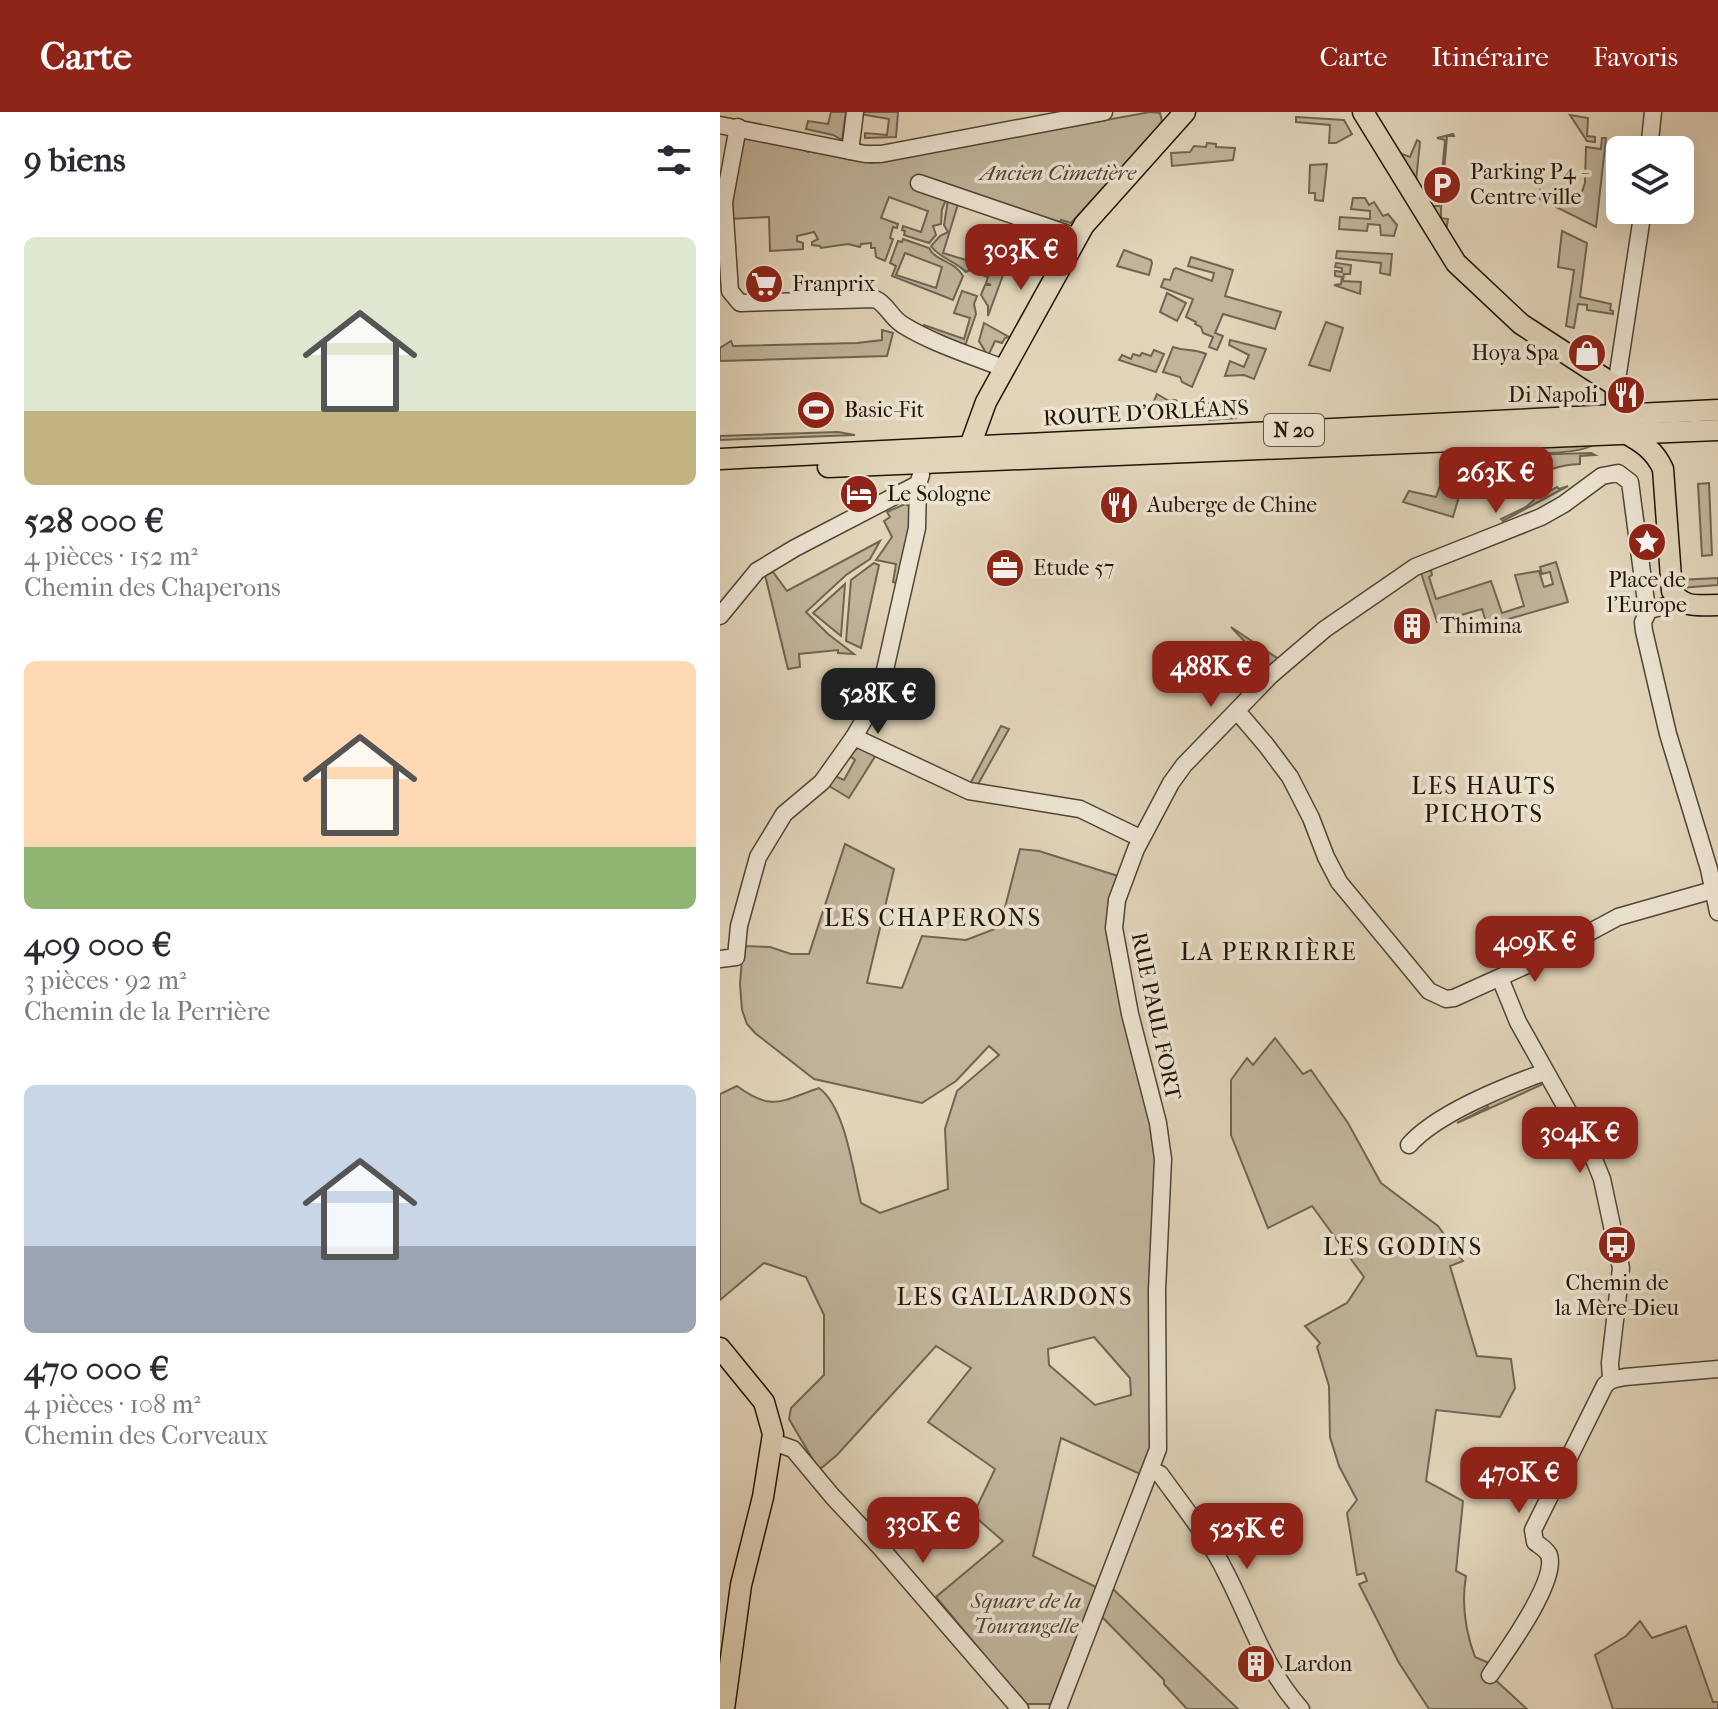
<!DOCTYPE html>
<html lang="fr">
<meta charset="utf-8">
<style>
body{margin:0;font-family:"IM FELL French Canon",serif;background:#f2f2f3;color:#2b2b33;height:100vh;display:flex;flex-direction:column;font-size:30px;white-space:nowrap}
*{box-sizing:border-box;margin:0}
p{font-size:26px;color:#7c7c81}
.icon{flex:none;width:44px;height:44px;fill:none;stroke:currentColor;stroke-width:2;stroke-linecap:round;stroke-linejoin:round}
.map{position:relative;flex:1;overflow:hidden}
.panel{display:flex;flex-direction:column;background:#fff;width:720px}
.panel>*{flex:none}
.controls{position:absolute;left:886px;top:24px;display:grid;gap:16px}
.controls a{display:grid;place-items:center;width:88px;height:88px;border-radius:12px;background:#fff;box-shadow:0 8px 32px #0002;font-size:40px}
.price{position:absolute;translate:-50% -68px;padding:0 18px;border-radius:16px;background:#8f2418;color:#fff;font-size:26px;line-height:52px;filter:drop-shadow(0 2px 4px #0008)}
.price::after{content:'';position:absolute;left:50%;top:48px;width:24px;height:18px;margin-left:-12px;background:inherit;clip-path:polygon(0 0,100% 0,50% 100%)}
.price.active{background:#222;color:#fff}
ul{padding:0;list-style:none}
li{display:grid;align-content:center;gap:16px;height:424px;padding:0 24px}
li span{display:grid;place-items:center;height:248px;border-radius:12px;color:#555}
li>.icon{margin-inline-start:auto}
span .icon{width:144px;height:144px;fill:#fffc;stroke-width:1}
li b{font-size:34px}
h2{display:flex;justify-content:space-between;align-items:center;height:96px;padding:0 24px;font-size:34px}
header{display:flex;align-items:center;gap:48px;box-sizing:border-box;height:112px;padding:0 40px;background:#8f2418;color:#fff}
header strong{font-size:38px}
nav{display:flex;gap:44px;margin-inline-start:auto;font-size:28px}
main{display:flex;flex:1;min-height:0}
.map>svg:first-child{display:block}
</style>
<header>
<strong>Carte</strong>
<nav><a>Carte</a><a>Itinéraire</a><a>Favoris</a></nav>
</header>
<main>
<section class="panel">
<h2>9 biens<svg class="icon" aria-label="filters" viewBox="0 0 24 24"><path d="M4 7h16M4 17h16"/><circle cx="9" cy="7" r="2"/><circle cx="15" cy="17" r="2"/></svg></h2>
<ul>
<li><span style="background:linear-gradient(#dfe7d0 70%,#c2b280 0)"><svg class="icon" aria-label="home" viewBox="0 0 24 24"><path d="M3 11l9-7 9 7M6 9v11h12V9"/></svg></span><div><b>528 000 €</b><p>4 pièces · 152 m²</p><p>Chemin des Chaperons</p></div></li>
<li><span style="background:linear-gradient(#ffd9b3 75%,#8fb573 0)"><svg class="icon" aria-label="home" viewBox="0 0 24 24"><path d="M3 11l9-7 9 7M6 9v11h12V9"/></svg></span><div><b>409 000 €</b><p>3 pièces · 92 m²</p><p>Chemin de la Perrière</p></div></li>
<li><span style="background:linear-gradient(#c9d6e8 65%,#9aa5b1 0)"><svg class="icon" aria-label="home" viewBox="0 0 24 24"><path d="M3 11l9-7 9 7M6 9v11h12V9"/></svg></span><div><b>470 000 €</b><p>4 pièces · 108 m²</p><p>Chemin des Corveaux</p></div></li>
</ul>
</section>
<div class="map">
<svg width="998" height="1597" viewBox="0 0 998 1597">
<rect width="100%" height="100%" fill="#e1d4b9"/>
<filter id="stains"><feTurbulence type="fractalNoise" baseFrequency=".0025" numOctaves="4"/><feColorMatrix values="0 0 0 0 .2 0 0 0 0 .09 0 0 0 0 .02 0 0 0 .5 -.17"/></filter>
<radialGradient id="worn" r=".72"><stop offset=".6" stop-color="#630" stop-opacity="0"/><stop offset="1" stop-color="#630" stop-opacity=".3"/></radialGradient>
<g fill="#c0b49b" stroke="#706552" stroke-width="2" fill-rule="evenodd">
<path d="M 111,0 L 126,0 L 122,28 L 113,23 L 86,17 L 88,9 L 108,12 Z"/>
<path d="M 141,0 L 178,0 L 176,25 L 145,26 L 145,21 L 167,23 L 169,7 L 140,2 Z"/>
<path d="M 430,0 L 440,1 L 442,9 L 438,16 L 351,111 L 341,108 L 339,112 L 226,88 L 222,97 L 221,112 L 213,114 L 216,123 L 209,131 L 184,123 L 185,119 L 182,118 L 183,114 L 201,120 L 208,99 L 169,85 L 161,106 L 178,112 L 177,116 L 173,115 L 170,126 L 173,127 L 165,149 L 156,145 L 155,136 L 151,136 L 151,131 L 141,132 L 140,135 L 128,132 L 101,136 L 100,134 L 92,133 L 92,130 L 98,127 L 94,120 L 77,124 L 77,129 L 83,131 L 83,137 L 50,139 L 49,105 L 8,107 L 21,23 L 79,35 L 88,40 L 92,38 L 151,51 Z"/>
<path d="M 850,3 L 868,6 L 867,24 L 875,25 L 875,30 L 867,29 Z"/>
<path d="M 576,5 L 624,8 L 632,22 L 616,31 L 609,31 L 610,13 L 576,10 Z"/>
<path d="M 733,22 L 734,24 L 727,24 L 721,97 L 721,106 L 728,107 L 726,120 L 711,94 L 719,94 L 725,28 L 717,26 Z"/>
<path d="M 882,26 L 886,26 L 876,115 L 818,86 L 820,78 C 832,87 845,95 859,88 L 865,71 L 866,35 L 881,37 Z"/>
<path d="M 697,28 L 700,30 L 696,69 L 674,39 L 690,45 Z"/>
<path d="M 487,31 L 496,32 L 496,35 L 515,36 L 513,48 L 452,54 L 451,41 L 470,40 L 474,34 L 486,35 Z"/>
<path d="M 607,52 L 603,89 L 595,88 L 595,81 L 589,81 L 590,53 Z"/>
<path d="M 633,86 L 645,86 L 649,93 L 654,90 L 663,104 L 668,102 L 677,113 L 674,124 L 661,123 L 660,113 L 648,112 L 647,119 L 619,117 L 620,105 L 650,107 L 650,99 L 631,97 Z"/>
<path d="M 228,88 L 238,92 L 223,141 L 246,148 L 248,143 L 286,155 L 268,204 L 268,194 L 261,183 L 265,173 L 271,173 L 266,171 L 268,165 L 262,163 L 264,159 L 275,162 L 263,157 L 261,162 L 250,158 L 246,160 C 236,149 219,146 211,134 L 220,124 L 228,120 L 224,113 Z"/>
<path d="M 842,119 L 867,131 L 860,185 L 891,192 L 890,198 L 893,199 L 893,202 L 867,198 L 867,193 L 858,192 L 854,216 L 846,214 L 854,158 L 838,155 Z"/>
<path d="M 183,127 L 209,136 C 216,150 234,148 243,164 L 233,188 L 172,164 L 176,154 L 170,151 L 178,129 L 182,130 ZM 185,141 L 222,155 L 216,176 L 176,163 Z"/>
<path d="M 404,138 L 431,148 L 432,151 L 429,163 L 397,154 Z"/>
<path d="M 617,139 L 672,142 L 670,163 L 660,161 L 661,151 L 616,146 Z"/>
<path d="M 471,145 L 513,158 L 505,184 L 561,200 L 555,217 L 503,202 L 495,221 L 503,224 L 497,238 L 489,235 L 493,225 L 483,221 L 481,215 L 475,212 L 476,210 L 466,205 L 473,187 L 441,175 L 444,167 L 450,168 L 454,157 L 456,156 L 492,169 L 494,161 L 468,154 Z"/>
<path d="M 616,151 L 631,153 L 630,162 L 624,162 L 623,169 L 641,170 L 640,182 L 614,173 L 621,172 L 622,165 L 615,164 L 615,159 L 622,160 L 622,156 L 615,155 Z"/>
<path d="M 242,179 L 257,184 L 254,192 L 256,202 L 245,234 L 203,215 L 204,213 L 244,227 L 250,206 L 234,201 Z"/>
<path d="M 447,181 L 466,191 L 457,209 L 440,200 Z"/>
<path d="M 606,210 L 623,216 L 610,259 L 589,253 Z"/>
<path d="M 264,211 L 289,225 L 285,226 L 282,231 L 275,229 L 268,244 L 259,229 Z"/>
<path d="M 162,218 L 173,221 L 167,244 L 0,249 L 0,236 L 11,229 L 13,234 L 137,231 L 162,228 Z"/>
<path d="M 510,228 L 546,237 L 534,267 L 524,263 L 505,264 L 510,249 L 524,255 L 529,243 L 509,233 Z"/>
<path d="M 453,235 C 467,240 472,236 486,242 L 472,275 L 462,270 L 460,265 L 443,260 Z"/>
<path d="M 434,238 L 444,242 L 436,260 L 399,248 L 402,243 L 411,247 L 413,242 L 420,244 L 422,241 L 431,244 Z"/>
<path d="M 437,282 L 449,289 L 455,288 L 464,292 L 457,309 L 434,289 Z"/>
<path d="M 523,289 L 516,306 L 489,308 L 487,291 Z"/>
<path d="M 118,320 L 135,323 L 0,328 L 0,324 Z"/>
<path d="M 875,332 C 855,345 789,341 763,341 L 766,337 Z"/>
<path d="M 871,341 L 875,343 L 860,344 L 860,352 C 838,353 829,357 812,368 L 821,384 L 837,375 L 839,377 L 848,374 L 783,409 L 781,407 L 806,395 L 814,388 L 807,366 L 811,364 L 810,361 L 820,355 L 818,351 L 807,355 L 811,346 L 764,347 L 764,344 Z"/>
<path d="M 722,368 L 729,371 L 728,375 L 740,381 L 733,405 L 683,390 L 689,379 L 716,385 Z"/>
<path d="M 989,371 L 992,443 L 982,444 L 978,372 Z"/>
<path d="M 185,392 L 193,395 L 192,412 L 177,471 L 173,470 L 176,452 L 156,448 L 172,425 L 164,409 L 170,405 L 167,400 Z"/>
<path d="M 160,429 L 150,447 L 126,463 L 86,500 L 108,522 L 134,542 L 118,541 L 118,538 L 79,542 L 80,555 L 68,557 L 45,463 L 53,460 L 67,479 Z"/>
<path d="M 836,450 L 848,490 L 767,513 L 762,497 L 717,510 L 701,461 L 711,458 L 712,463 L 709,465 L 716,487 L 771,469 L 782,501 L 804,494 L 795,463 L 819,459 L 824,475 L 833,472 L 830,460 L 822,462 L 820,455 Z"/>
<path d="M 154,451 L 159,453 L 141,536 L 126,529 L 131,468 Z"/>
<path d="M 998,466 L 998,473 L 960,476 L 959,468 Z"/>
<path d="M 125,472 L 121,524 L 93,501 Z"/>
<path d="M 511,515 L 560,548 L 552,554 L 546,552 Z"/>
<path d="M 281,614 L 289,617 L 257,674 L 250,672 Z"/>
<path d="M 139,635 L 156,643 L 129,686 L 109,674 L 115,664 L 124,668 L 135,648 L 129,643 Z"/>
<path d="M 125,732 L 174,757 L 147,871 L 182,876 L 202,824 L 246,828 L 280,815 L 300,737 L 319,739 L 398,764 L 392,787 L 437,1047 L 434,1336 L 420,1362 L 341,1326 L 313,1444 L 378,1476 L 331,1592 L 305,1592 L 216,1485 L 283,1429 L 253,1403 L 275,1357 L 208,1310 L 251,1256 L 216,1234 L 117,1343 L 99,1358 L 69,1307 L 71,1296 L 104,1263 L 104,1203 L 86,1165 L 44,1151 L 0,1188 L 0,982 L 17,974 C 52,1000 61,989 99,976 C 126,996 133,1060 141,1091 L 160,1101 L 228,1077 L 225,1017 L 237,979 L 279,943 L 269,934 L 236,969 L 202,991 L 94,967 L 35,921 L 27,912 L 22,898 L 20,872 L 23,834 L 50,835 L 71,842 L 89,842 ZM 374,1225 L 410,1266 L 411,1283 L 375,1293 L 329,1253 L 328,1237 Z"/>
<path d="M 555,926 L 583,962 L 591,958 L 628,1011 L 661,1071 L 718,1114 L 743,1149 L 730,1154 L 757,1244 L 791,1247 L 795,1276 L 780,1305 L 716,1298 L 706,1369 L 743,1389 L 736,1459 L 746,1464 C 741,1493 745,1518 755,1545 L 771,1552 L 770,1563 L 807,1597 L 709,1597 L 679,1551 L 639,1472 L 647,1469 L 644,1461 L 637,1463 L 627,1401 L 637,1388 L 619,1354 L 610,1325 L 609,1274 L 597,1235 L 600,1231 L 585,1214 L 627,1191 L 644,1165 L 592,1094 L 548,1116 L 511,1023 L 511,968 L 527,946 L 533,953 Z"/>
<path d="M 819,968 L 821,973 L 737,1011 L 768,995 L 767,992 Z"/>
<path d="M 538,1407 L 543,1424 L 506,1436 L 501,1419 Z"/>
<path d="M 392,1476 L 518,1597 L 467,1597 L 444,1572 L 444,1568 L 381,1504 Z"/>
<path d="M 920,1509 L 932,1526 L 966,1514 L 993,1590 L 998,1590 L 998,1597 L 893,1597 L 875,1543 L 906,1524 Z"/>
</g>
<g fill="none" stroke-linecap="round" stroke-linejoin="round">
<defs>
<g id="minor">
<path d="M 0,13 L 145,42 L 161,42 L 384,0"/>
<path d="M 18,15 L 4,90 L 10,179 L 20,191 L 155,187 C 167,192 171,206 183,213 C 214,232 250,243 283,256"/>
<path d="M 929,38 L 933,0"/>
<path d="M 130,39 L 135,0"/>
<path d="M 199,71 L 357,125"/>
<path d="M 896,274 L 923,98"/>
<path d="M 961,490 L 929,498 L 923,510 L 924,519 L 948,622 L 989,757 L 998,800"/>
<path d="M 0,504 L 37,459 L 75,436 L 198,372 L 201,363"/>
<path d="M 517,599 L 546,633 L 570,665 L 591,706 L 606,745 L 619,770 L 709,879 L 726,887 L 734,886 L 818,848 L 898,805 L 993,778"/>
<path d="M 134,625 L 249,679 L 360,697 L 420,726"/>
<path d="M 0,847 L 16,845 L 19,814 L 38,745 L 64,702 L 102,670 L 134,625 L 160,580 L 197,416 L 198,372"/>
<path d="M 780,866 L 798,910 L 871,1040 L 882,1067 L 901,1156 L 890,1251 L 891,1268"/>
<path d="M 689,1033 C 716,1002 786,974 825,960"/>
<path d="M 53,1330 L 73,1337 L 113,1385 L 160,1435 L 300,1597"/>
<path d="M 431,1358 L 440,1362 C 463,1394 489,1426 506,1461 C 531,1509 544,1556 581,1597"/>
<path d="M 770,1563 C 785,1541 838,1469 829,1443 C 826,1437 820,1434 815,1430 L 813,1418 L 885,1273 L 891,1268 L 905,1265 L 998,1257"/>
<path d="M 338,1597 L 438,1337 L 437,1178 L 443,1047 L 438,1011 L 410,902 L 394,816 L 397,788 L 416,737 L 451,671 L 464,653 L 550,564 L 605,517 L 695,455 L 821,405 L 844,392 L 882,364 L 898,361 L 910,370 L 926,490 L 929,498"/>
</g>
<g id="major">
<path d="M 643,0 L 736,151 L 801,212 L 896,274 L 896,295 L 902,314"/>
<path d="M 905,321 C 922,330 935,339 943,357 L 952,479 C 963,497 979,493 998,493"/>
<path d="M 250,334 L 266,290 L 364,113 L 465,0"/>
<path d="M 0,347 L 998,298"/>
<path d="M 108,355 L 998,318"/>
<path d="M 0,1236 L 44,1290 L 53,1322 L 43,1385 L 21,1473 L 4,1597"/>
</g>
</defs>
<use href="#minor" stroke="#504634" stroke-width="19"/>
<use href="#major" stroke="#201608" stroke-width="23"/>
<use href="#minor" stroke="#ece3d2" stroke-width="16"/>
<use href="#major" stroke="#e1d4b9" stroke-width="20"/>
</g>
<defs>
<symbol id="parking-disc" viewBox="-11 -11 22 22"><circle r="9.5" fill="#8f2418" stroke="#ece3d2"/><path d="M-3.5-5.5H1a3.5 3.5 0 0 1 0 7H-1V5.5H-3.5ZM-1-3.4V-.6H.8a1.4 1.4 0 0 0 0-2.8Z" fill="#fff"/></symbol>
<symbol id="supermarket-disc" viewBox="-11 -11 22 22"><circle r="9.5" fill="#8f2418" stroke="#ece3d2"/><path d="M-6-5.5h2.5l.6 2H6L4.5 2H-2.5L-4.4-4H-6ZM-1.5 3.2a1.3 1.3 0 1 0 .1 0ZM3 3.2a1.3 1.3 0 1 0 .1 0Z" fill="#fff"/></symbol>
<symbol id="shop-disc" viewBox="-11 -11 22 22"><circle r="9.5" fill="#8f2418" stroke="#ece3d2"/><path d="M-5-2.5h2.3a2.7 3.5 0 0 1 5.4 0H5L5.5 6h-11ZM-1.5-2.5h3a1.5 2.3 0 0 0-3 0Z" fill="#fff"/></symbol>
<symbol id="restaurant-disc" viewBox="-11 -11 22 22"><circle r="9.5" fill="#8f2418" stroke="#ece3d2"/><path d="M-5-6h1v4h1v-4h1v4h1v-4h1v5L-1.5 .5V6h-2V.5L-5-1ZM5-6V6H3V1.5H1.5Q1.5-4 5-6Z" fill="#fff"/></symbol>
<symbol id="stadium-disc" viewBox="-11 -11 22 22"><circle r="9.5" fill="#8f2418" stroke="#ece3d2"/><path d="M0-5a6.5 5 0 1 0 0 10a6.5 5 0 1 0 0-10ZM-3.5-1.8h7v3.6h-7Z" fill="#fff"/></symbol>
<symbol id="hotel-disc" viewBox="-11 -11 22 22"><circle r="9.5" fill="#8f2418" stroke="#ece3d2"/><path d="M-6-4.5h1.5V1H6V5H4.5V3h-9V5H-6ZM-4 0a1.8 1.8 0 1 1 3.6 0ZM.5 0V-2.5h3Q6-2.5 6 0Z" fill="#fff"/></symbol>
<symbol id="sight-disc" viewBox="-11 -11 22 22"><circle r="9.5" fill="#8f2418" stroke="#ece3d2"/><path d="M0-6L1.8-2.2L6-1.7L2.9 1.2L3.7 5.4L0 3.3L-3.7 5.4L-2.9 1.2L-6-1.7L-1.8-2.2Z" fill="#fff"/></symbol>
<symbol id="office-disc" viewBox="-11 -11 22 22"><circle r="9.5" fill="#8f2418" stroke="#ece3d2"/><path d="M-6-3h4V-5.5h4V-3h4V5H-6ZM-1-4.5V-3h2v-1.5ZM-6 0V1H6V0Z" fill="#fff"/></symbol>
<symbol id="building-disc" viewBox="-11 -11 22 22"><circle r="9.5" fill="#8f2418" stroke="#ece3d2"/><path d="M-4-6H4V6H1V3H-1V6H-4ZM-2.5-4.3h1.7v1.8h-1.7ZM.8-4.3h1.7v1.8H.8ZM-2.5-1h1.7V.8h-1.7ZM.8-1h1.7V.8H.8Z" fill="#fff"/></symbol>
<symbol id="bus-disc" viewBox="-11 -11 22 22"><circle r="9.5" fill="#8f2418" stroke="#ece3d2"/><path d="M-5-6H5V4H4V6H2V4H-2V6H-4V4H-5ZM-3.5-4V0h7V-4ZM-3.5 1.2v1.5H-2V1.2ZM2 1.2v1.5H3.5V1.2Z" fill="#fff"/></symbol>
</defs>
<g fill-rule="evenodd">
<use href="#parking-disc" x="700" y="51" width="44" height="44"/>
<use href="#supermarket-disc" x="22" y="150" width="44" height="44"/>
<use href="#shop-disc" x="845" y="219" width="44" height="44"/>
<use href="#restaurant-disc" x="884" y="261" width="44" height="44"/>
<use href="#stadium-disc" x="74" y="276" width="44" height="44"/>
<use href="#hotel-disc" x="117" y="360" width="44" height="44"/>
<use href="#restaurant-disc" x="377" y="371" width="44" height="44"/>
<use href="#sight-disc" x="905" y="408" width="44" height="44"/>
<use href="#office-disc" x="263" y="434" width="44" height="44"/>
<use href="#building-disc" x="670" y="492" width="44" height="44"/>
<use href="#bus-disc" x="875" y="1111" width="44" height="44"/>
<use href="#building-disc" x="514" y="1530" width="44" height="44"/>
</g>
<g text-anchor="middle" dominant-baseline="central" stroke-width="7" stroke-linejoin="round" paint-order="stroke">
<rect fill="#ece3d2" stroke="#5d5445" stroke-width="2" x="544" y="302" width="60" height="32" rx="6"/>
<g font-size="20" font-weight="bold" fill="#201608">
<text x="574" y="318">N 20</text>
</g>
<g font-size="22" fill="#201608" stroke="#ece3d2" text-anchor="start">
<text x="750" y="60">Parking P4 -<tspan x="750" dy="25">Centre ville</tspan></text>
<text x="72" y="172">Franprix</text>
<text x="839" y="241" text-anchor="end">Hoya Spa</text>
<text x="878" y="283" text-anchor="end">Di Napoli</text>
<text x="124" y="298">Basic-Fit</text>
<text x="167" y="382">Le Sologne</text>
<text x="427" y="393">Auberge de Chine</text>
<text x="313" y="456">Etude 57</text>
<text x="927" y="468" text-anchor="middle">Place de<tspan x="927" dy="25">l'Europe</tspan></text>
<text x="720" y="514">Thimina</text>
<text x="897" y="1171" text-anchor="middle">Chemin de<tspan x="897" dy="25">la Mère-Dieu</tspan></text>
<text x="564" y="1552">Lardon</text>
</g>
<g font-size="22" font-style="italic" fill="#504534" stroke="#ece3d2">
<text x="338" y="61">Ancien Cimetière</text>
<text x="306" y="1489">Square de la<tspan x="306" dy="25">Tourangelle</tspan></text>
</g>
<g font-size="22" fill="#201608" stroke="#ece3d2">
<text transform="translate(426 301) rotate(-3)">ROUTE D'ORLÉANS</text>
<text transform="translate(436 904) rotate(78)">RUE PAUL FORT</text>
</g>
<g font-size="24" letter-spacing="2" fill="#201608" stroke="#ece3d2">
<text x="764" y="674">LES HAUTS<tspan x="764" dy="28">PICHOTS</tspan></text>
<text x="213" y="806">LES CHAPERONS</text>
<text x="549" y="840">LA PERRIÈRE</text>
<text x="683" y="1135">LES GODINS</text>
<text x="295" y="1185">LES GALLARDONS</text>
</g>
</g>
<rect width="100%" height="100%" filter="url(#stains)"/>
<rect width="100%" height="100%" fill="url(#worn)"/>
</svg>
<div class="controls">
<a><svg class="icon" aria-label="layers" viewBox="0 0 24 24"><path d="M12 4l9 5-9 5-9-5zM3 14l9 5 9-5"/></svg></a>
</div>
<b class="price" style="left:301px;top:180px">303K €</b>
<b class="price" style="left:776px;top:403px">263K €</b>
<b class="price" style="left:491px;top:597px">488K €</b>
<b class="price active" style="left:158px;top:624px">528K €</b>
<b class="price" style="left:815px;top:872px">409K €</b>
<b class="price" style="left:860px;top:1063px">304K €</b>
<b class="price" style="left:799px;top:1403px">470K €</b>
<b class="price" style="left:203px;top:1453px">330K €</b>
<b class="price" style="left:527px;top:1459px">525K €</b>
</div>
</main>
